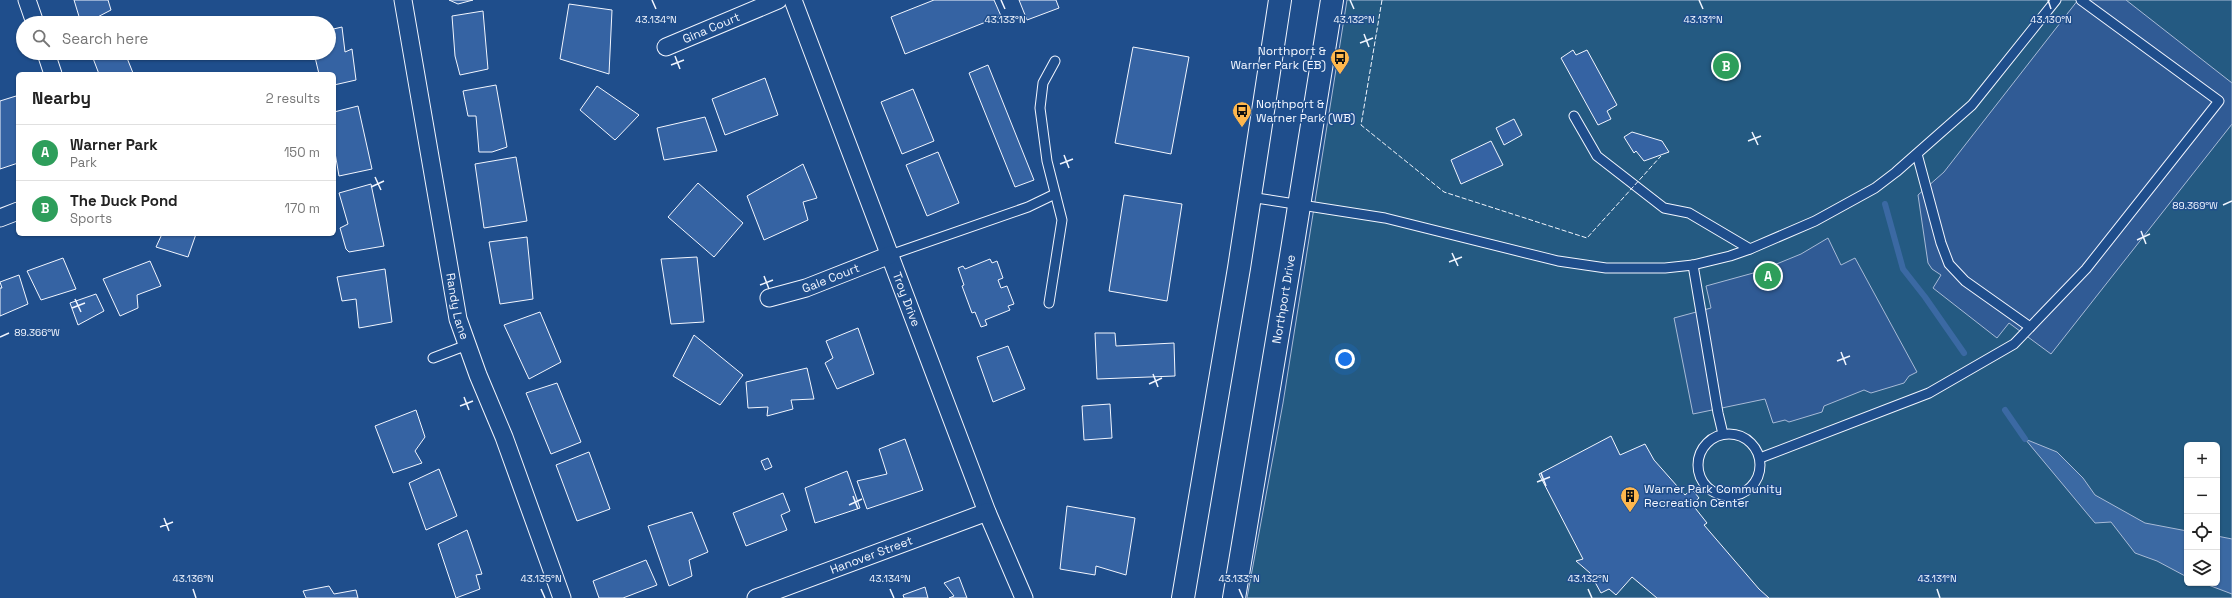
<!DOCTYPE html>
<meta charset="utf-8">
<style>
body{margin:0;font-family:"Space Grotesk",sans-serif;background:#f6f6f6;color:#222}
.controls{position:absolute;right:12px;bottom:12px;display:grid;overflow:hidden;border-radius:6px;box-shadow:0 1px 3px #0004}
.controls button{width:36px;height:36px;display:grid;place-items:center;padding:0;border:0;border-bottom:1px solid #e0e0e0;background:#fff;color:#222;font:20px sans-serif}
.you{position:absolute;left:1345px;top:359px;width:14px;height:14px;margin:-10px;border:3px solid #fff;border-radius:50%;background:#1a73e8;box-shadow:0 0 0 6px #1a73e833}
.badge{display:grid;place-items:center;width:26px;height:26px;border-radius:50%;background:#856535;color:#fff;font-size:13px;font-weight:700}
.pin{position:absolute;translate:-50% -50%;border:2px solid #fff;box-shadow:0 1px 4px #0006}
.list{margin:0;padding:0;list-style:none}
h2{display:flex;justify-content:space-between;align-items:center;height:52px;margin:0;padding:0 16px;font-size:17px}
h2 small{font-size:13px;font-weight:400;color:#767676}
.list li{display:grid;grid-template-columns:26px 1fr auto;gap:12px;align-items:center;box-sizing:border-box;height:56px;padding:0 16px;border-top:1px solid #e0e0e0}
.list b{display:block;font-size:15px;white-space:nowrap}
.list p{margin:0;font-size:13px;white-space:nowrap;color:#767676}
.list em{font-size:13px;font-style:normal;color:#767676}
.icon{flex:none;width:22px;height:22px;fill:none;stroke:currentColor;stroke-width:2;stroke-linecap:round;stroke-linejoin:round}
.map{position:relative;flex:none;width:2232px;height:598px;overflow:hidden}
.search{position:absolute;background:#fff;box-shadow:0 1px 3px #0004;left:16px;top:16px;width:320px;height:44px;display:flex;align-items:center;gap:10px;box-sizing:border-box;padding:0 14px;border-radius:22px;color:#767676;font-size:15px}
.panel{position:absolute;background:#fff;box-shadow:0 1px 3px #0004;left:16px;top:72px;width:320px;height:164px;border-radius:6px}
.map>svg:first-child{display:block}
.green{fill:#245a82;stroke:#a8bbd7;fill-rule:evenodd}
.parking{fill:#305b95;stroke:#a8bbd7}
.water{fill:#3b69a3;stroke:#a8bbd7}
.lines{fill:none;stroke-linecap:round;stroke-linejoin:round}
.stream{stroke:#3b69a3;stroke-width:6}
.building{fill:#3563a3;stroke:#f2f6ff}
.lane-casing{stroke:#f2f6ff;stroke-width:11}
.street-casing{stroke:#f2f6ff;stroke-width:19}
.primary-casing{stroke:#f2f6ff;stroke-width:24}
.lane{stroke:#1f4e8c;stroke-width:9}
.street{stroke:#1f4e8c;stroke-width:17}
.primary{stroke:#1f4e8c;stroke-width:22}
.fence{stroke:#f2f6ff;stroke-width:1;stroke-dasharray:5 2;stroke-linecap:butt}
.ticks{fill:none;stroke:#f2f6ff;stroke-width:1.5}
.labels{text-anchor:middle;stroke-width:3;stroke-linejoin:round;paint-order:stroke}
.street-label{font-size:12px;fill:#f2f6ff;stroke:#1f4e8c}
.poi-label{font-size:12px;fill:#f2f6ff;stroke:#1f4e8c;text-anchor:start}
.ticks-label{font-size:10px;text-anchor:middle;fill:#f2f6ff;stroke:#1f4e8c;stroke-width:3;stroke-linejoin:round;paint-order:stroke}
</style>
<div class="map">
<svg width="2232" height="598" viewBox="0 0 2232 598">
<rect width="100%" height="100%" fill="#1f4e8c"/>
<path class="green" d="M1347,0H2232V598H1247L1283,403ZM2187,445H2217V583H2187Z"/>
<g class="parking">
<path d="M2078,0H2126L2232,83V124L2051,354L2009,323L1997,338L1933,288L1941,275L1932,269L1928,263L1918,195L1944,172Z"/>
<path d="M1828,238L1841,265L1855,258L1917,372L1909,376L1904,383L1871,393L1864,390L1824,406L1822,412L1789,422L1785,420L1773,423L1765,399L1693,414L1674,318L1711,308L1706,286L1757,272L1801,254Z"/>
</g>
<g class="water">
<path d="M2025,439L2057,452L2083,478L2095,495L2145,523L2187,531V577L2157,561L2135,553L2111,522L2095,523Z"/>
<path d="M2217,536L2232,539V594L2203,583H2217Z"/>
</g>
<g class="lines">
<g class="stream">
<path d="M1885,204L1903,269L1925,297L1964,353"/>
<path d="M2005,410L2025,439"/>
</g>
</g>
<g class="building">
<path d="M74,0H108L111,10L86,23H81Z"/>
<path d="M449,0H473L458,4Z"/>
<path d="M934,0H994L1001,16L905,54L891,17Z"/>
<path d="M1019,0H1056L1059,8L1027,20Z"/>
<path d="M569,4L612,10L609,74L560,59Z"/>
<path d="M483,11L488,69L460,75L455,56L452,16Z"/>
<path d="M342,27L345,52L352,49L356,80L334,85V74H319L314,53H329V30Z"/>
<path d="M1133,47L1189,57L1171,154L1115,143Z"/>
<path d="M1573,50L1576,55L1587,50L1617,105L1607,111L1611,119L1598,125L1561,58Z"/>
<path d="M91,53H125L133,73L99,74Z"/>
<path d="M988,65L1034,180L1015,187L969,73Z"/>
<path d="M765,78L778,115L725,135L712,99Z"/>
<path d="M496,85L507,147L492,152H479L476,116H468L463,91Z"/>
<path d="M597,86L639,115L615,140L580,110Z"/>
<path d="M913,89L934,141L902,154L881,102Z"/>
<path d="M16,96L18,102V163L0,169V101Z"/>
<path d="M358,106L372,169L339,176L334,147V112Z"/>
<path d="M705,117L717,151L664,160L657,128Z"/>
<path d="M1514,119L1522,135L1504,145L1496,128Z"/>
<path d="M1632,132L1662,141L1669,152L1644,161L1636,151L1634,153L1624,137Z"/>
<path d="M1491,141L1503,165L1461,184L1451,160Z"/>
<path d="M938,152L959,203L927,216L906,165Z"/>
<path d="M516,157L527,221L484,228L475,164Z"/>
<path d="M803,164L817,198L803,202L808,220L764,240L747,196Z"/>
<path d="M698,183L743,223L714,257L668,217Z"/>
<path d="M371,184L384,246L349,252L346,249L340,228L348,224L339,193Z"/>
<path d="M1124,195L1182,204L1167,301L1109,291Z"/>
<path d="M162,234H196L188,257L156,247Z"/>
<path d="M527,237L533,299L500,304L489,242Z"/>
<path d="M697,257L704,322L671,324L661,259Z"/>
<path d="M63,258L76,289L41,300L27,271Z"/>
<path d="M990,259L992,263L997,261L1003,278L998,280L1001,288L1007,286L1014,304L1008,306L1010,310L985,320L987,325L981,327L975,312L972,313L962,286L964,285L958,268L963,266L965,269Z"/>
<path d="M150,261L161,286L137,295L138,308L120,316L103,279Z"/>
<path d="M385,269L392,322L359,328L356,299L342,301L337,277Z"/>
<path d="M19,275L28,304L0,316V288H2L0,282Z"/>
<path d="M96,294L104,311L78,325L70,303Z"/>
<path d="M540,312L561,362L529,379L504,325Z"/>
<path d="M858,328L874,374L837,389L825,363L833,358L826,341Z"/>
<path d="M1095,333H1115L1116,346L1174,343L1175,376L1097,379Z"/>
<path d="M694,335L743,375L720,405L673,376Z"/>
<path d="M1008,346L1025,389L993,402L977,357Z"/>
<path d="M807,368L814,399L791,400L793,409L767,416L768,407L748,408L746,382Z"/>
<path d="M557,383L581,442L551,454L526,393Z"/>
<path d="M1110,404L1112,438L1084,440L1082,406Z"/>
<path d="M416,410L425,437L415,451L422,463L393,473L375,426Z"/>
<path d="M1611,436L1620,455L1645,444L1654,460L1685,495L1692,489L1699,498L1692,504L1707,523L1704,525L1759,589L1769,598H1657L1632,577L1616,595L1609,589L1601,593L1590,573L1576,561L1583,559L1539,474Z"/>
<path d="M905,439L923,490L867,509L857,481L887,474L879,449Z"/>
<path d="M589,452L610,509L577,521L556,465Z"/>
<path d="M768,458L772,467L765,470L761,461Z"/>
<path d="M439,469L457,516L426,530L409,483Z"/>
<path d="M847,471L860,508L815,523L805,488Z"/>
<path d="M783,493L790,511L781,515L787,530L746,546L733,513Z"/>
<path d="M1067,506L1135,518L1126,575L1096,566L1095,575L1060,569Z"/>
<path d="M692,512L708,552L689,560L692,576L669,586L648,526Z"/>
<path d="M467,530L482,574L476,575L480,589L456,598L438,544Z"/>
<path d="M646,560L657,585L623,598H599L593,581Z"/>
<path d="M959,577L967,598H949L954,596L944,583Z"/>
<path d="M329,586L334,594L356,590L358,598H306L303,591Z"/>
<path d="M925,587L928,598H904L903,595Z"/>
</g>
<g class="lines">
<defs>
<g id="lane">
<path d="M1574,116L1597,156L1664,208L1689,213L1750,249"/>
<path d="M1917,154L1941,243L1949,264L1965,281L2030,327"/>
<path d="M1250,197L1385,218L1558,261L1606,268H1665L1693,265L1730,256L1750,249L1815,221L1875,188L1896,172L1972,105L2056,0"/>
<path d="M890,255L1028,207L1055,194"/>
<path d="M1693,265L1718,413L1723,434"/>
<path d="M1049,303L1062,220L1047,161L1040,108L1043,83L1055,61"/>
<path d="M433,358L467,345"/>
<circle cx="1729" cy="465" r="31"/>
<path d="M1760,458L1929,393L2014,344L2086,269L2219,101L2081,0"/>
</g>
<g id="street">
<path d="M27,0L35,23"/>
<path id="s1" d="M403,0L458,319L478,375L504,437L562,598"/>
<path id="s2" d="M793,0L987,512L1024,598"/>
<path id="s3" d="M666,47L778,0"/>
<path d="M46,53L53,74"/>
<path d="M0,218L18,211"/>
<path id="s4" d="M769,298L806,288L890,255"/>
<path id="s5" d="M756,598L987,512"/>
</g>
<g id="primary">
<path d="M1183,598L1239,268L1280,0"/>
<path id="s6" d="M1234,598L1291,256L1332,0"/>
</g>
</defs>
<use href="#lane" class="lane-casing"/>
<use href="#street" class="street-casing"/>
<use href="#primary" class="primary-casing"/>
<use href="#lane" class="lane"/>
<use href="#street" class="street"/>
<use href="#primary" class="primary"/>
<path class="fence" d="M1382,0L1361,125L1444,192L1587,238L1661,156"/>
</g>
<path class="ticks" d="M652,0L656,9M1001,0L1005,9M1350,0L1354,9M1699,0L1703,9M2048,0L2051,9M1364,34L1369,47M1360,43L1373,38M675,56L680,69M671,65L684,60M1752,132L1758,145M1748,141L1761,136M1064,155L1069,168M1060,164L1073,159M375,177L381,190M371,187L384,181M2223,205L2232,201M2141,231L2146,244M2137,240L2150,234M1452,253L1458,266M1449,262L1462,257M764,276L769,289M760,285L773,280M75,299L81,312M72,308L85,303M0,337L9,333M1841,352L1846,365M1837,361L1850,356M1153,374L1158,387M1149,384L1162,378M464,397L469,410M460,406L473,401M1541,473L1546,486M1537,482L1550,477M853,496L858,509M849,505L862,499M164,518L169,531M160,527L173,522M193,589L196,598M541,589L545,598M890,589L894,598M1239,589L1243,598M1588,589L1592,598M1937,589L1940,598"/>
<defs>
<symbol id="bus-pin" viewBox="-11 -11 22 30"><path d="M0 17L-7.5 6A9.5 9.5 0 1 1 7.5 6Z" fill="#ffb74d" stroke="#1f4e8c"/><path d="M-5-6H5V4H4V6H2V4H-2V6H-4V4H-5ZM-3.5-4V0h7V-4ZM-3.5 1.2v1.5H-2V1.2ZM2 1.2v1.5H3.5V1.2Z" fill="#111"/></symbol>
<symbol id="building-pin" viewBox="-11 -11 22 30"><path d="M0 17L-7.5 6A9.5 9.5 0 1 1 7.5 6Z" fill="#ffb74d" stroke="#1f4e8c"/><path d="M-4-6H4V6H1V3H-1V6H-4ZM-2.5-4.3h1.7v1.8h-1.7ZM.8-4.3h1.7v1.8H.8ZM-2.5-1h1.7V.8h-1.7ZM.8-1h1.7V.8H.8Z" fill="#111"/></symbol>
</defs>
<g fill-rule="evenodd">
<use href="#bus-pin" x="1329" y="47" width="22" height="30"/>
<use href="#bus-pin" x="1231" y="100" width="22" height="30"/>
<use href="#building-pin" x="1619" y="485" width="22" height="30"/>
</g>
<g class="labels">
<g class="street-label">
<text dy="4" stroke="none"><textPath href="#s3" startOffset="49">Gina Court</textPath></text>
<text dy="4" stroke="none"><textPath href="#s4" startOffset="65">Gale Court</textPath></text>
<text dy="4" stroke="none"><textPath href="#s6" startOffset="303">Northport Drive</textPath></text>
<text dy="4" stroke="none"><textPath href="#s2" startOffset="320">Troy Drive</textPath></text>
<text dy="4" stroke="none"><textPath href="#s1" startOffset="311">Randy Lane</textPath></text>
<text dy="4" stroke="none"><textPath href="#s5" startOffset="123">Hanover Street</textPath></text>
</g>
<g class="poi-label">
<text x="1326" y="55" text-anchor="end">Northport &amp;<tspan x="1326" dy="14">Warner Park (EB)</tspan></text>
<text x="1256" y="108">Northport &amp;<tspan x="1256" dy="14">Warner Park (WB)</tspan></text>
<text x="1644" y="493">Warner Park Community<tspan x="1644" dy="14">Recreation Center</tspan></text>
</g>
</g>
<g class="ticks-label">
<text x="1005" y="23">43.133°N</text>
<text x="1354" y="23">43.132°N</text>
<text x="1703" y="23">43.131°N</text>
<text x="2051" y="23">43.130°N</text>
<text x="656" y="23">43.134°N</text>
<text x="2195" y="209">89.369°W</text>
<text x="37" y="336">89.366°W</text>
<text x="193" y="582">43.136°N</text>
<text x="541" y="582">43.135°N</text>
<text x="890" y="582">43.134°N</text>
<text x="1239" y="582">43.133°N</text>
<text x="1588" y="582">43.132°N</text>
<text x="1937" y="582">43.131°N</text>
</g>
</svg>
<div class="controls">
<button>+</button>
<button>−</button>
<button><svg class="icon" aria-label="locate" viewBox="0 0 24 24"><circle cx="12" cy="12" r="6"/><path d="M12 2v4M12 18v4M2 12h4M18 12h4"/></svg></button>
<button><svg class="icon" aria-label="layers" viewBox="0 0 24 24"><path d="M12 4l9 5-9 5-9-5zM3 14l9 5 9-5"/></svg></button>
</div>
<div class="you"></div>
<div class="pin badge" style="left:1768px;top:276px;background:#2e9e5b">A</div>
<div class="pin badge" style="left:1726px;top:66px;background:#2e9e5b">B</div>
<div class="search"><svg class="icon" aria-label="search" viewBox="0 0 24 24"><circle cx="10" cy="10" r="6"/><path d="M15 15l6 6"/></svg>Search here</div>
<section class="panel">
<h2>Nearby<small>2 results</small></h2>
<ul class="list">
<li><span class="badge" style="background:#2e9e5b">A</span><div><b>Warner Park</b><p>Park</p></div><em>150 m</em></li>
<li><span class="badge" style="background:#2e9e5b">B</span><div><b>The Duck Pond</b><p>Sports</p></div><em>170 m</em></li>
</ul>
</section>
</div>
